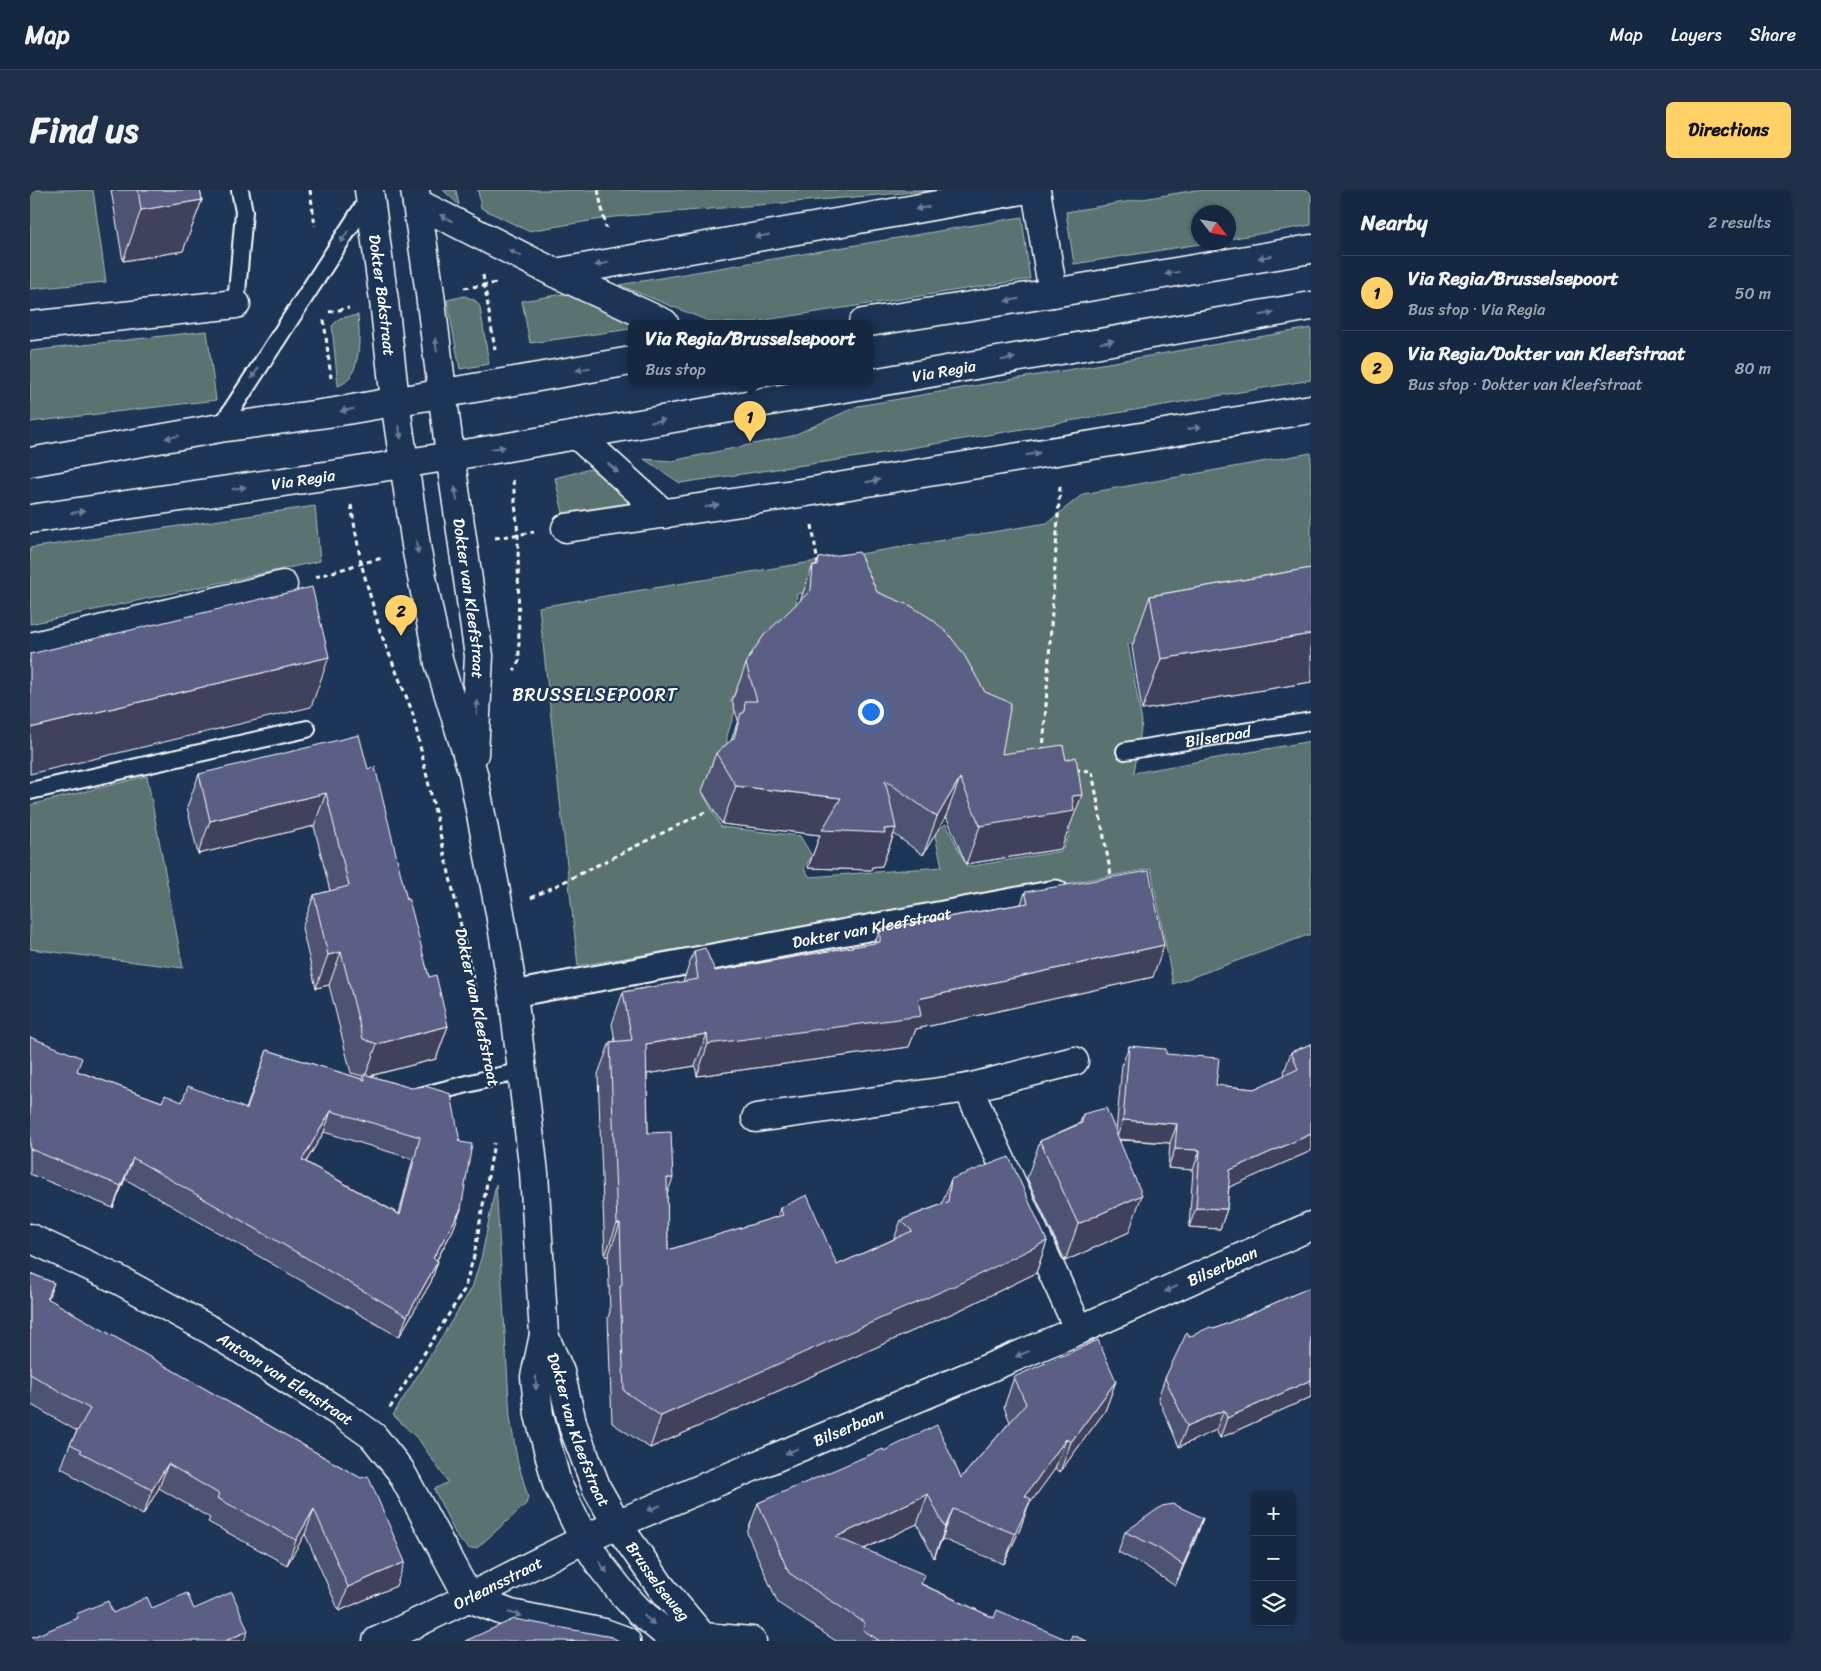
<!DOCTYPE html>
<meta charset="utf-8">
<style>
body{margin:0;font-family:Sriracha,sans-serif;background:#1f3048;color:#f1f3f6}
.controls{position:absolute;right:15px;bottom:15px;display:grid;overflow:hidden;border-radius:8px;box-shadow:0 1px 4px #0004}
.controls button{width:45px;height:45px;display:grid;place-items:center;padding:0;border:0;border-bottom:1px solid #35445a;background:#162841;color:#f1f3f6;font:25px sans-serif}
.compass{position:absolute;left:1161px;top:15px;width:45px;height:45px;border-radius:50%;background:#162841;box-shadow:0 1px 4px #0004;rotate:121deg}
.you{position:absolute;left:840px;top:521px;width:18px;height:18px;margin:-12px;border:4px solid #fff;border-radius:50%;background:#1a73e8;box-shadow:0 0 0 8px #1a73e833}
.badge{display:grid;place-items:center;width:32px;height:32px;border-radius:50%;background:#ffd166;color:#111;font-size:16px;font-weight:700}
.pin{position:absolute;translate:-50% -41px;filter:drop-shadow(0 1px 2px #0008)}
.pin::after{content:'';position:absolute;top:26px;width:18px;height:15px;background:inherit;clip-path:polygon(0 0,100% 0,50% 100%)}
.popup{position:absolute;left:598px;top:130px;width:245px;height:65px;box-sizing:border-box;display:grid;place-content:center;border-radius:8px;background:#162841;filter:drop-shadow(0 1px 4px #0005);font-size:16px;white-space:nowrap;color:#9ea6b1}
.popup b{font-size:19px;color:#f1f3f6}
.popup::after{content:'';position:absolute;left:50%;top:100%;margin-left:-10px;border:10px solid transparent;border-top-color:#162841}
.list{margin:0;padding:0;list-style:none}
h2{display:flex;justify-content:space-between;align-items:center;height:65px;margin:0;padding:0 20px;font-size:21px}
h2 small{font-size:16px;font-weight:400;color:#9ea6b1}
.list li{display:grid;grid-template-columns:32px 1fr auto;gap:15px;align-items:center;box-sizing:border-box;height:75px;padding:0 20px;border-top:1px solid #35445a}
.list b{display:block;font-size:19px;white-space:nowrap}
.list p{margin:0;font-size:16px;white-space:nowrap;color:#9ea6b1}
.list em{font-size:16px;font-style:normal;color:#9ea6b1}
.icon{flex:none;width:28px;height:28px;fill:none;stroke:currentColor;stroke-width:2;stroke-linecap:round;stroke-linejoin:round}
.map{position:relative;flex:none;width:1281px;height:1451px;overflow:hidden;border-radius:8px}
header{display:flex;align-items:center;gap:30px;box-sizing:border-box;height:70px;padding:0 25px;background:#162841;border-bottom:1px solid #35445a}
header strong{font-size:24px}
nav{display:flex;gap:28px;margin-inline-start:auto;font-size:18px}
.intro{display:flex;align-items:center;justify-content:space-between;box-sizing:border-box;height:120px;padding:0 30px}
h1{margin:0;font-size:35px}
.button{padding:12px 22px;border-radius:8px;background:#ffd166;color:#111;font-size:18px;font-weight:700}
main{display:flex;gap:30px;padding:0 30px}
aside{flex:1;background:#162841;border-radius:8px;box-shadow:0 1px 4px #0004}
.map>svg:first-child{display:block}
.green{fill:#5a7370;stroke:#acb9b8;fill-rule:evenodd}
.lines{fill:none;stroke-linecap:round;stroke-linejoin:round}
.service-casing{stroke:#fff;stroke-width:20}
.pedestrian-casing{stroke:#fff;stroke-width:29}
.minor-casing{stroke:#fff;stroke-width:31}
.tertiary-casing{stroke:#fff;stroke-width:31}
.secondary-casing{stroke:#fff;stroke-width:31}
.path{stroke:#fff;stroke-width:3;stroke-dasharray:5 4;stroke-linecap:butt}
.service{stroke:#1d3557;stroke-width:16}
.pedestrian{stroke:#1d3557;stroke-width:25}
.minor{stroke:#1d3557;stroke-width:28}
.tertiary{stroke:#1d3557;stroke-width:28}
.secondary{stroke:#1d3557;stroke-width:28}
.wall{fill:#4e5272;stroke:#fff;fill-rule:evenodd}
.shaded-wall{fill:#40425d;stroke:#fff}
.building{fill:#5b5f85;stroke:#fff;fill-rule:evenodd}
.oneway{fill:#6c7c92}
.labels{text-anchor:middle;stroke-width:4.5;stroke-linejoin:round;paint-order:stroke}
.street-label{font-size:16px;fill:#fff;stroke:#1d3557}
.neighbourhood-label{font-size:18px;letter-spacing:1px;fill:#fff;stroke:#1d3557}
</style>
<header>
<strong>Map</strong>
<nav><a>Map</a><a>Layers</a><a>Share</a></nav>
</header>
<div class="intro"><h1>Find us</h1><a class="button">Directions</a></div>
<main>
<div class="map">
<svg width="1281" height="1451" viewBox="0 0 1281 1451">
<rect width="100%" height="100%" fill="#1d3557"/>
<filter id="ink" filterUnits="userSpaceOnUse"><feTurbulence type="fractalNoise" baseFrequency=".02" numOctaves="2"/><feDisplacementMap in="SourceGraphic" scale="10" xChannelSelector="R" yChannelSelector="G"/><feConvolveMatrix kernelMatrix="1 2 1 2 8 2 1 2 1" color-interpolation-filters="sRGB"/></filter>
<g filter="url(#ink)">
<g class="green">
<path d="M0,0H63L76,92L0,99Z"/>
<path d="M413,0H426L429,15Z"/>
<path d="M448,0H909L584,27L498,41L451,18Z"/>
<path d="M1166,0H1281V35L1199,49L1198,22H1168V52L1176,53L1044,74L1036,22Z"/>
<path d="M992,27L1000,89L716,133L681,132L589,95Z"/>
<path d="M539,103L603,133H601V139L500,153L492,111Z"/>
<path d="M435,106L446,111L450,117L459,174L430,179L417,110Z"/>
<path d="M328,125C330,144 332,189 308,196L302,136L310,128Z"/>
<path d="M1281,138V190L822,268L650,293L614,269L642,271L762,246L828,216Z"/>
<path d="M177,141L186,210L0,232V161Z"/>
<path d="M1281,263V423L1098,454L1112,532L1104,583L1281,551V744L1143,794L1121,679L548,776L509,417L1017,333L1053,304ZM816,398L965,599L1035,605L1040,643L1032,661L937,677L916,634L904,641L912,677L780,687L774,679L782,666L770,646L691,637L673,604L682,588L697,570V546L706,518L700,512L709,494L762,457L767,404Z"/>
<path d="M560,279L581,292L598,308V313L533,323L525,288Z"/>
<path d="M285,316L290,371L0,434V358Z"/>
<path d="M117,586L153,778L0,759V615Z"/>
<path d="M466,994L480,1227L487,1269L498,1307L496,1314L447,1358L440,1359L428,1349L404,1299L418,1292L389,1250L363,1225L442,1098L452,1065Z"/>
</g>
<g class="lines">
<defs>
<g id="service">
<path d="M206,114L214,22L210,0"/>
<path d="M190,238L340,6"/>
<path id="s1" d="M1095,561L1281,531"/>
<path d="M0,601L277,539"/>
<path d="M390,906L465,887L493,881"/>
</g>
<g id="pedestrian">
<path id="s2" d="M483,804L1026,703"/>
</g>
<g id="minor">
<path d="M1006,0L1023,103"/>
<path d="M525,83L992,0"/>
<path d="M0,136L206,114"/>
<path d="M547,245L634,324"/>
<path d="M536,338L777,302L1281,219"/>
<path d="M0,457L253,395"/>
<path d="M938,898L1049,1140"/>
<path d="M726,928L938,898L1044,871"/>
<path id="s3" d="M0,1048L89,1090L182,1141L315,1226L343,1246L370,1280L439,1408"/>
<path d="M439,1408L481,1424L574,1443L596,1451"/>
<path d="M673,1447L722,1451"/>
<path id="s4" d="M347,1451C429,1415 506,1371 587,1334L1049,1140L1281,1036"/>
</g>
<g id="tertiary">
<path id="s5" d="M339,0L354,111L365,211L387,362L409,473L443,583L470,723L483,804L504,983L514,1145L505,1187L509,1225L527,1294L554,1349L571,1376L593,1404L609,1421L633,1441L650,1451"/>
<path id="s6" d="M385,0L400,104L420,265L449,466L444,564"/>
<path d="M387,13L525,83L634,133"/>
<path id="s7" d="M514,1145L530,1182L543,1236L567,1299L587,1334L631,1397L676,1451"/>
</g>
<g id="secondary">
<path d="M833,133L1023,103L1281,59"/>
<path d="M0,272L190,238L305,222L601,171"/>
<path id="s8" d="M0,329L315,283L478,257L1281,116"/>
</g>
</defs>
<use href="#service" class="service-casing"/>
<use href="#pedestrian" class="pedestrian-casing"/>
<use href="#minor" class="minor-casing"/>
<use href="#tertiary" class="tertiary-casing"/>
<use href="#secondary" class="secondary-casing"/>
<g class="path">
<path d="M280,0L285,36"/>
<path d="M568,0L576,38"/>
<path d="M453,85L465,160"/>
<path d="M434,98L467,93"/>
<path d="M299,122L319,118"/>
<path d="M294,130L301,188"/>
<path d="M483,290L488,345L489,471L484,481"/>
<path d="M321,315L331,373L350,441L382,521L445,797"/>
<path d="M782,335L788,375"/>
<path d="M465,348L504,342"/>
<path d="M285,387C308,381 330,373 353,368"/>
<path d="M1013,562L1030,296"/>
<path d="M1045,580L1062,581L1082,691"/>
<path d="M501,708L675,622"/>
<path d="M360,1218L434,1100L444,1066L464,953"/>
</g>
<use href="#service" class="service"/>
<use href="#pedestrian" class="pedestrian"/>
<use href="#minor" class="minor"/>
<use href="#tertiary" class="tertiary"/>
<use href="#secondary" class="secondary"/>
</g>
<g class="wall">
<path d="M81,0H170L172,10L153,61L93,71Z"/>
<path d="M789,368L847,402L972,564L1038,642L1037,643L1031,659L936,674L916,626L893,665L864,644L852,676L842,677L841,680L778,678L790,645L692,634L672,601L686,563L701,551L708,530L702,511L716,474L770,411L783,375L786,376Z"/>
<path d="M1281,378V492L1112,520L1102,457L1120,406Z"/>
<path d="M338,579L377,710L399,787L418,836L406,869L340,886L381,898L431,1019L423,1040L407,1070L408,1071L401,1092L369,1147L95,989L83,1018L0,984V847L47,881L132,912H152L216,919L237,860L332,889L333,886L321,883L299,795L286,798L272,738L284,705L300,701L284,636L168,664L157,617L169,584ZM294,942L383,969L369,1024L276,972Z"/>
<path d="M995,702L1123,787L886,839L879,857L667,886L665,876L617,884L618,943L637,1002L638,1060L747,1027L750,1018L807,1075L864,1049L871,1030L912,1014L921,989L1017,1051L1006,1083L932,1119L620,1258L582,1233L578,1128L580,1121L578,1066H575L568,884L580,852L585,851L582,834L593,802L653,792L664,761L685,781L845,753L850,739L991,714Z"/>
<path d="M1281,854V961L1199,997L1197,1019L1190,1039L1159,1037L1163,980L1138,978L1140,953L1090,950L1099,1042L1035,1071L997,988L1010,951L1050,933L1053,924L1086,942L1092,875L1099,856L1136,864L1186,895L1224,899L1255,885L1254,882L1261,862Z"/>
<path d="M0,1083L24,1093L18,1109L313,1278L366,1396L309,1421L275,1344L257,1375L178,1332L180,1328L129,1298L113,1325L42,1286V1284L31,1278L40,1254L47,1241L0,1214Z"/>
<path d="M1281,1097V1207L1190,1248L1186,1240L1149,1257L1128,1208L1135,1188L1159,1147L1184,1139L1215,1126Z"/>
<path d="M984,1187L1086,1191L1075,1221L1030,1282L1025,1279L998,1316L990,1339L974,1374L912,1349L904,1368L887,1334L834,1359L892,1394L964,1428L1040,1451H1057H806L748,1413L717,1343L728,1313L854,1261L931,1288L980,1232L974,1217Z"/>
<path d="M1173,1328L1166,1348L1145,1396L1117,1377L1088,1362L1095,1342Z"/>
</g>
<g class="shaded-wall">
<path d="M172,10L153,61L93,71L111,20Z"/>
<path d="M1281,444V492L1112,520L1131,469Z"/>
<path d="M299,467L281,517L0,584V538Z"/>
<path d="M930,588L916,626L893,665L907,627Z"/>
<path d="M706,596L811,608L854,639L866,638L852,676L842,677L841,680L778,678L790,645L692,634Z"/>
<path d="M296,603L284,636L168,664L180,631Z"/>
<path d="M1052,605L1031,659L936,674L950,636L1042,606Z"/>
<path d="M1134,755L1123,787L886,839L879,857L667,886L678,854L888,809Z"/>
<path d="M311,762L299,795L286,798L298,765Z"/>
<path d="M418,836L406,869L335,887L347,854Z"/>
<path d="M677,844L665,876L604,886L616,854Z"/>
<path d="M301,921L294,942L264,991L272,970Z"/>
<path d="M1093,930L1147,934L1140,953L1086,949Z"/>
<path d="M1281,944V961L1193,1000L1200,980Z"/>
<path d="M1145,959L1170,960L1163,980L1138,978Z"/>
<path d="M103,968L95,989L83,1018L91,996Z"/>
<path d="M637,988H643L631,1020Z"/>
<path d="M1112,1005L1099,1042L1035,1071L1048,1034Z"/>
<path d="M1166,1018L1197,1019L1190,1039L1159,1037Z"/>
<path d="M431,1019L423,1040L396,1089L403,1068Z"/>
<path d="M587,1034H590L578,1066H575Z"/>
<path d="M1017,1051L1006,1083L932,1119L620,1258L631,1226Z"/>
<path d="M408,1071L401,1092L369,1147L377,1126Z"/>
<path d="M1281,1190V1207L1190,1248L1197,1228Z"/>
<path d="M1086,1191L1075,1221L1030,1282L1041,1252Z"/>
<path d="M1194,1220L1186,1240L1149,1257L1157,1236Z"/>
<path d="M1036,1249L1025,1279L998,1316L990,1339L974,1374L985,1344L995,1306Z"/>
<path d="M138,1274L129,1298L113,1325L122,1300Z"/>
<path d="M898,1304L887,1334L795,1377L806,1347Z"/>
<path d="M284,1319L275,1344L257,1375L266,1350Z"/>
<path d="M923,1319L912,1349L904,1368L915,1338Z"/>
<path d="M1173,1328L1166,1348L1145,1396L1153,1375Z"/>
<path d="M375,1372L366,1396L309,1421L318,1397Z"/>
<path d="M218,1441L214,1451H195Z"/>
</g>
<g class="building">
<path d="M108,0H170L172,10L111,20Z"/>
<path d="M829,362L847,402L881,416L903,430L919,445L933,463L955,502L981,513L972,564L1033,555L1036,570L1046,567L1052,605L1042,606L1044,621L950,636L930,588L907,627L855,590L866,638L854,639L855,643L792,640L811,608L706,596L686,563L704,548L711,523H714L715,511H727L716,474L721,464L735,444L781,400L783,375L788,376L789,368Z"/>
<path d="M1281,378V444L1131,469L1120,406Z"/>
<path d="M282,397L299,467L0,538V464Z"/>
<path d="M329,545L338,579L345,577L377,710L379,709L399,787L406,785L418,836L347,854L333,849L311,762L298,765L284,705L319,696L296,603L180,631L169,584Z"/>
<path d="M1119,681L1134,755L888,809L891,826L678,854L677,844L616,854L618,943L641,942L643,988H637L638,1060L753,1025L750,1018L777,1005L807,1075L882,1041L871,1030L918,1012L921,989L979,967L1017,1051L944,1087L631,1226L594,1201L590,1096H592L590,1034H587L580,852L602,850L593,802L668,789L664,761L675,758L685,781L850,752V739L998,713L995,702Z"/>
<path d="M0,847L52,868L47,881L132,912L135,905L152,912L158,896L217,919L237,860L335,890L334,884L381,898L395,896L421,904L430,952L442,954L431,1019L403,1068L408,1071L377,1126L103,968L91,996L0,959ZM301,921L390,947L370,1025L272,970Z"/>
<path d="M1281,854V944L1200,980L1197,1019L1166,1018L1170,960L1145,959L1147,934L1093,930L1099,856L1136,859V864L1189,868L1186,895L1224,899L1268,879L1261,862Z"/>
<path d="M1076,918L1112,1005L1048,1034L1010,951L1052,933L1053,924Z"/>
<path d="M0,1083L24,1093L17,1108L313,1278L331,1288L338,1286L375,1372L318,1397L284,1319L266,1350L187,1308L189,1304L138,1274L122,1300L50,1262L52,1260L40,1254L60,1219L0,1184Z"/>
<path d="M1281,1097V1190L1197,1228L1194,1220L1157,1236L1135,1188L1157,1142L1159,1147L1180,1137L1184,1139L1215,1126Z"/>
<path d="M1068,1150L1086,1191L1041,1252L1036,1249L995,1306L1001,1309L985,1344L923,1319L915,1338L898,1304L806,1347L895,1385L891,1394L964,1428L967,1420L1040,1451L1042,1445L1057,1451H850L833,1440L835,1433L759,1383L728,1313L853,1259L854,1261L907,1235L931,1288L996,1214L984,1187Z"/>
<path d="M1143,1314L1173,1328L1153,1375L1125,1356L1095,1342L1132,1316Z"/>
<path d="M202,1402L218,1441L195,1451H0V1448L48,1428L46,1424L78,1411L83,1423L117,1407L122,1418L157,1403L164,1419Z"/>
<path d="M484,1429L582,1447L589,1451H435Z"/>
</g>
<defs><path id="oneway-solid" d="M-6-.8H1V-3.2L6.5 0L1 3.2V.8H-6Z" transform="scale(1.25)"/></defs>
<g class="oneway">
<use href="#oneway-solid" transform="translate(892 18) rotate(170)"/>
<use href="#oneway-solid" transform="translate(416 28) rotate(-152)"/>
<use href="#oneway-solid" transform="translate(732 46) rotate(170)"/>
<use href="#oneway-solid" transform="translate(314 47) rotate(123)"/>
<use href="#oneway-solid" transform="translate(485 63) rotate(-154)"/>
<use href="#oneway-solid" transform="translate(1235 67) rotate(171)"/>
<use href="#oneway-solid" transform="translate(572 74) rotate(169)"/>
<use href="#oneway-solid" transform="translate(1142 83) rotate(170)"/>
<use href="#oneway-solid" transform="translate(982 110) rotate(171)"/>
<use href="#oneway-solid" transform="translate(1237 124) rotate(-10)"/>
<use href="#oneway-solid" transform="translate(1077 152) rotate(-10)"/>
<use href="#oneway-solid" transform="translate(406 155) rotate(-97)"/>
<use href="#oneway-solid" transform="translate(978 169) rotate(-10)"/>
<use href="#oneway-solid" transform="translate(553 179) rotate(170)"/>
<use href="#oneway-solid" transform="translate(225 183) rotate(123)"/>
<use href="#oneway-solid" transform="translate(317 220) rotate(170)"/>
<use href="#oneway-solid" transform="translate(628 231) rotate(-10)"/>
<use href="#oneway-solid" transform="translate(1164 238) rotate(-9)"/>
<use href="#oneway-solid" transform="translate(370 242) rotate(82)"/>
<use href="#oneway-solid" transform="translate(142 247) rotate(170)"/>
<use href="#oneway-solid" transform="translate(468 258) rotate(-8)"/>
<use href="#oneway-solid" transform="translate(1003 264) rotate(-10)"/>
<use href="#oneway-solid" transform="translate(583 278) rotate(42)"/>
<use href="#oneway-solid" transform="translate(843 291) rotate(-10)"/>
<use href="#oneway-solid" transform="translate(209 298) rotate(-9)"/>
<use href="#oneway-solid" transform="translate(426 304) rotate(-99)"/>
<use href="#oneway-solid" transform="translate(682 316) rotate(-9)"/>
<use href="#oneway-solid" transform="translate(48 322) rotate(-9)"/>
<use href="#oneway-solid" transform="translate(387 357) rotate(81)"/>
<use href="#oneway-solid" transform="translate(447 517) rotate(-87)"/>
<use href="#oneway-solid" transform="translate(1141 1099) rotate(156)"/>
<use href="#oneway-solid" transform="translate(992 1164) rotate(157)"/>
<use href="#oneway-solid" transform="translate(506 1193) rotate(90)"/>
<use href="#oneway-solid" transform="translate(762 1261) rotate(157)"/>
<use href="#oneway-solid" transform="translate(624 1318) rotate(158)"/>
<use href="#oneway-solid" transform="translate(573 1377) rotate(55)"/>
<use href="#oneway-solid" transform="translate(485 1424) rotate(13)"/>
<use href="#oneway-solid" transform="translate(619 1430) rotate(41)"/>
</g>
</g>
<g class="labels">
<g class="street-label">
<text dy="6" stroke="none"><textPath href="#s5" startOffset="106">Dokter Bakstraat</textPath></text>
<text dy="6" stroke="none"><textPath href="#s8" startOffset="926">Via Regia</textPath></text>
<text dy="6" stroke="none"><textPath href="#s8" startOffset="276">Via Regia</textPath></text>
<text dy="6" stroke="none"><textPath href="#s6" startOffset="412">Dokter van Kleefstraat</textPath></text>
<text dy="6" stroke="none"><textPath href="#s1" startOffset="94">Bilserpad</textPath></text>
<text dy="6" stroke="none"><textPath href="#s2" startOffset="365">Dokter van Kleefstraat</textPath></text>
<text transform="translate(448 817) rotate(78)" y="6">Dokter van Kleefstraat</text>
<text dy="6" stroke="none"><textPath href="#s4" startOffset="925">Bilserbaan</textPath></text>
<text dy="6" stroke="none"><textPath href="#s3" startOffset="292">Antoon van Elenstraat</textPath></text>
<text dy="6" stroke="none"><textPath href="#s4" startOffset="518">Bilserbaan</textPath></text>
<text dy="6" stroke="none"><textPath href="#s7" startOffset="101">Dokter van Kleefstraat</textPath></text>
<text dy="6" stroke="none"><textPath href="#s7" startOffset="274">Brusselseweg</textPath></text>
<text dy="6" stroke="none"><textPath href="#s4" startOffset="134">Orleansstraat</textPath></text>
</g>
<g class="neighbourhood-label">
<text x="565" y="511">BRUSSELSEPOORT</text>
</g>
</g>
</svg>
<div class="controls">
<button>+</button>
<button>−</button>
<button><svg class="icon" aria-label="layers" viewBox="0 0 24 24"><path d="M12 4l9 5-9 5-9-5zM3 14l9 5 9-5"/></svg></button>
</div>
<svg class="compass" viewBox="-18 -18 36 36"><path d="M0-13l5 13h-10z" fill="#e53935"/><path d="M0 13l5-13h-10z" fill="#9ea6b1"/></svg>
<div class="you"></div>
<div class="pin badge" style="left:720px;top:252px">1</div>
<div class="popup"><b>Via Regia/Brusselsepoort</b>Bus stop</div>
<div class="pin badge" style="left:371px;top:446px">2</div>
</div>
<aside>
<h2>Nearby<small>2 results</small></h2>
<ul class="list">
<li><span class="badge">1</span><div><b>Via Regia/Brusselsepoort</b><p>Bus stop · Via Regia</p></div><em>50 m</em></li>
<li><span class="badge">2</span><div><b>Via Regia/Dokter van Kleefstraat</b><p>Bus stop · Dokter van Kleefstraat</p></div><em>80 m</em></li>
</ul>
</aside>
</main>
